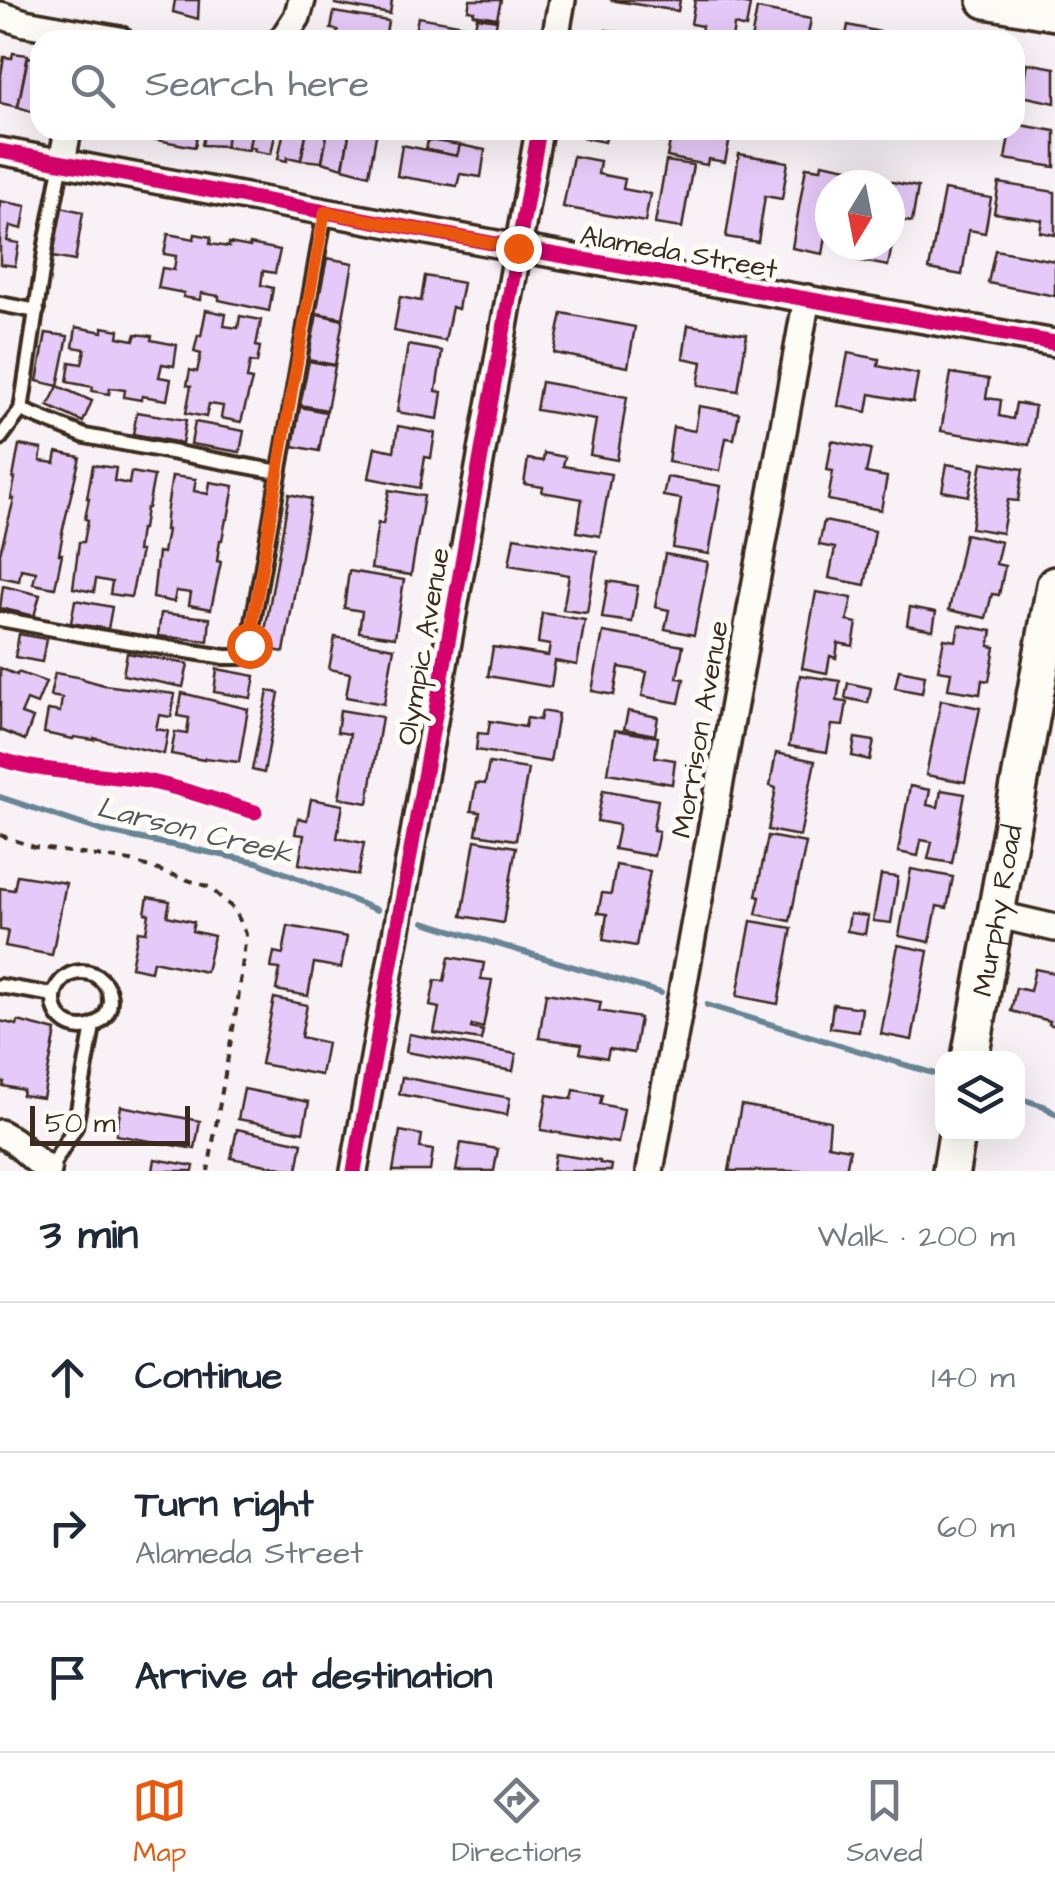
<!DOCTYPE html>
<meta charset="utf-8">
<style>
body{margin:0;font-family:"Architects Daughter",sans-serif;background:#f2f2f3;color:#1f2937}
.controls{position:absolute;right:30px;bottom:30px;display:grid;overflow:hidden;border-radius:20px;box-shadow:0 10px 40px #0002}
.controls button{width:90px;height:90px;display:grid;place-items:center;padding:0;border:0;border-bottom:2px solid #e0e1e3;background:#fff;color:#1f2937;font:50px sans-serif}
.compass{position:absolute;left:815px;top:170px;width:90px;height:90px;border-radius:50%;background:#fff;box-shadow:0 10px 40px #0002;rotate:190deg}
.scale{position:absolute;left:30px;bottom:25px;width:160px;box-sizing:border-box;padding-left:10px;border:5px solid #3b2a1e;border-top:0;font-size:28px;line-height:35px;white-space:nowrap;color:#3b2a1e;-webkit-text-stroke:8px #fdfcf7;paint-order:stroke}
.stop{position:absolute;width:30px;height:30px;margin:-22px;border:8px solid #ea580c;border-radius:50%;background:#fff}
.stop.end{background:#ea580c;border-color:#fff;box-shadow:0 2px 10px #0008}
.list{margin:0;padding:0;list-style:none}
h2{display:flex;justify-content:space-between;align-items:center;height:130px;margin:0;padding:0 40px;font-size:42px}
h2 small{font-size:32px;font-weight:400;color:#747a83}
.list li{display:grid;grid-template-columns:65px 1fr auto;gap:30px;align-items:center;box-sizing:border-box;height:150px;padding:0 40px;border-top:2px solid #e0e1e3}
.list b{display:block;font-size:38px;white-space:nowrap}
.list p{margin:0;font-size:32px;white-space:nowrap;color:#747a83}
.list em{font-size:32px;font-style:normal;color:#747a83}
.icon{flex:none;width:55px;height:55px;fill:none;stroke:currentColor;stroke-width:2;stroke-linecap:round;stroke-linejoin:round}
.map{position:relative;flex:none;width:1055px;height:1171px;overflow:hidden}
.search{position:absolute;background:#fff;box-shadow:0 10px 40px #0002;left:30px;right:30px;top:30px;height:110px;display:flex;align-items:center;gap:25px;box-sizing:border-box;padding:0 35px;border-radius:30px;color:#747a83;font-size:38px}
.sheet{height:580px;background:#fff}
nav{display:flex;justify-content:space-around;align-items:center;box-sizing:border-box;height:140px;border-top:2px solid #e0e1e3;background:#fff;font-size:28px;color:#747a83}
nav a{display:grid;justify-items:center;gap:5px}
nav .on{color:#ea580c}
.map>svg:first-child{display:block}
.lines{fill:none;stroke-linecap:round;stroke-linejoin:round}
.stream{stroke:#678595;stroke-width:6}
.building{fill:#e5c9f8;stroke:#3b2a1e;stroke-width:2.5}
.lane-casing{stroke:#3b2a1e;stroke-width:20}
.street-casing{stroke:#3b2a1e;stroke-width:32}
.secondary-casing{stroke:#3b2a1e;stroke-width:42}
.path{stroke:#3b2a1e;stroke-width:4;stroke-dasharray:8 8;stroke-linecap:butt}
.lane{stroke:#fdfcf7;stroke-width:12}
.street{stroke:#fdfcf7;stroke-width:25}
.secondary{stroke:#fdfcf7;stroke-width:35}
.cycleway-casing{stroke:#fdfcf7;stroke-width:21}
.cycleway{stroke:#d6006c;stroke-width:15}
.route{stroke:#ea580c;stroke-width:12}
.labels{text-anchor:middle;stroke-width:10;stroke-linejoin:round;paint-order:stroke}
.street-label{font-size:28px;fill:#3b2a1e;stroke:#fdfcf7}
.water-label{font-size:30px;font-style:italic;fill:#51575a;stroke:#fdfcf7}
</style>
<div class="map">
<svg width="1055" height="1171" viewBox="0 0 1055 1171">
<rect width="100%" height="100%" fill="#f8f2f7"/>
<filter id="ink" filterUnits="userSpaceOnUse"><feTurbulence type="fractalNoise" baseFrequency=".01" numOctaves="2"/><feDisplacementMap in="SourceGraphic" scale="20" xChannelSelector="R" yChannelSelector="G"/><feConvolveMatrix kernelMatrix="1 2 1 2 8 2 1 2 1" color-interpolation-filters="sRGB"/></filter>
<g filter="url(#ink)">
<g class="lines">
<g class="stream">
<path d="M0,797L102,831L257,862L377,910"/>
<path d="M424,922L661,993"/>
<path d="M707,1005L942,1076"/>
<path d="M1018,1098L1044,1106L1055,1114"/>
</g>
</g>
<g class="building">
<path d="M175,0H199L198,19L173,12Z"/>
<path d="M336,0H392L390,14L335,4Z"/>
<path d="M470,0H501L497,18L473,14L474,11L468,10Z"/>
<path d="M610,0H680L678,11Z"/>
<path d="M695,0H724L750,5L746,28L734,25L732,40H700L702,26L691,24Z"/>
<path d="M757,9L811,19L807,40H751Z"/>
<path d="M334,12L388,21L385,40H336L338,30L331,29Z"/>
<path d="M418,17L475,27L477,17L497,20L493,40H461L415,32Z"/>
<path d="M848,25L880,32L878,40H845Z"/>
<path d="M606,30L659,40H604Z"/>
<path d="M13,53L28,55L18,107L0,103V81L4,57L12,58Z"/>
<path d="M28,57L40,59V114L18,107Z"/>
<path d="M1027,63L1055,68V103L1022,96Z"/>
<path d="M1015,124L1055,131V167L1005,159L1010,130H1015Z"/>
<path d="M137,130H198L195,147L136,136Z"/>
<path d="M205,130H229L226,146L202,145Z"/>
<path d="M229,130H252L249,150L225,147Z"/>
<path d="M252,130H276L271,154L254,151L255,148L249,147Z"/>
<path d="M284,130H307L301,160L287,157V161L278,159Z"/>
<path d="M307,130H328L322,162L301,160Z"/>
<path d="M328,130H350L343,168L322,162Z"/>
<path d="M350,130H377L369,175L343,168Z"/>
<path d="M586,130H664L662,142L608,131L605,142L584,138Z"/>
<path d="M672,130L702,134V130H717L716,135L730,138L725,162L708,159L707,165L667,157Z"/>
<path d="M428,140L460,145L457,156L426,150Z"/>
<path d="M402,145L457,156L460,145L485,150L481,177L460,174L457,186L397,176Z"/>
<path d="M739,154L788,162L782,199L765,196L758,242L726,237Z"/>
<path d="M573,156L600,161L598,174L625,179L623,189L650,194L645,222L563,207Z"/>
<path d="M666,161L693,165L682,228L655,224Z"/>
<path d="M822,163L853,169L851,185H830V213L823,254L792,248L806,167L821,169Z"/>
<path d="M872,178L918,187L912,222L897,220L888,266L857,260L860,245H890V185H870Z"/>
<path d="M999,183L1055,192V235L1040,232L1042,220L994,213Z"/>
<path d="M944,190L991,198L985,233L969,230L962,275L929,269Z"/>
<path d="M0,201L26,206L22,229L10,226L7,241L19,243L15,266L0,264Z"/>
<path d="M61,207L83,212L75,261L52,257Z"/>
<path d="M168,234L194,239L195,234L211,237L210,244L229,247V243L250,247V244L280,250L275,273L263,271L261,285L273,288L269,311L219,300V296L201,293L200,300L183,297L184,293L158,288L162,268L174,270L176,256L164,254Z"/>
<path d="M995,250L1055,261V296L988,283Z"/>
<path d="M327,258L353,263L343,318L316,313Z"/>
<path d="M425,276L463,283L458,309L452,307L445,341L394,331L400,297L421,301Z"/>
<path d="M206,310L226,314L224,326L238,328L240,316L261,320L256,346L260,347L257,363L250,362L247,379L252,380L241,422L221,418L223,406L209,404L206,417L186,413L191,386L187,385L190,370L197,372L201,354L194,352L198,335L201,336Z"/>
<path d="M562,313L635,327L628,367L554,353Z"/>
<path d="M317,314L343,320L335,365L308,360Z"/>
<path d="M688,325L747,334L738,391L698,385L702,362L683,358Z"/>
<path d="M76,327L103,332V327L119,330L118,337L134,340L136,334L152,336L151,340L177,345L174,366L162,364L159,377L171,379L167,400L142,396L141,400L124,397L125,390L110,388L109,394L92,391L93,387L67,382L70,362L82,364L85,349L73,347Z"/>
<path d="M46,333L68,336L58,386L37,381Z"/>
<path d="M408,345L442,351L436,391L442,392L438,419L397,412Z"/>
<path d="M848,353L879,359L878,366L918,374L913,402L870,394L867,412L838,406Z"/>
<path d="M309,361L335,366L327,410L300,405Z"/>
<path d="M951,373L989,379L986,398L1001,400L999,416L1013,419L1016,403L1035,406L1029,445L941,431Z"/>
<path d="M541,382L627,397L617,460L590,455L596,420L536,410Z"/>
<path d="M58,386L92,401L83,422L48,406Z"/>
<path d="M699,406L739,413L734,439L726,438L720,471L668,462L673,427L695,431Z"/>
<path d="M300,407L326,412L319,451L293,446Z"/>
<path d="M137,412L186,420L182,443L133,434Z"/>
<path d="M195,422L244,431L240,452L191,444Z"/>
<path d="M398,426L435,433L431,458L425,457L420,488L369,478L375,447L394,451Z"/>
<path d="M832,441L871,449L866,473L887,477L881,510L828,500L833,471L827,470Z"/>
<path d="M19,445L42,449L40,461L55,463L57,452L80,457L62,533H63L59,554H62L55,588L33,584L36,572L21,569L19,581L0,577V553L14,499H11L15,478H13Z"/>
<path d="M544,453L565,457L563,466L611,474L600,536L577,532L582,499L542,492L543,487L524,484L528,459L543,461Z"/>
<path d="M982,462L1023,469L1018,501L1008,500L1002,533L971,528Z"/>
<path d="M947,464L974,469L969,496L942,491Z"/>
<path d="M93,465L116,468L114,481L129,484L131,472L154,476L148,508H146L143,529H140L137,551H141L131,597L110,594L112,582L96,579L94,592L73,588L79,542H84L88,520L85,519L89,498H87Z"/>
<path d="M172,476L196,479L194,491L208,494L210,482L234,486L228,519H226L222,540H220L217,561L221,562L211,609L189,605L191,593L176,591L174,602L153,598L158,552L163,553L167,530H165L167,508Z"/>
<path d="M667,477L721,486L709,554L673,548L681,499L663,496Z"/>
<path d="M389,490L424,496L411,575L371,569L378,523L383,524Z"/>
<path d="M289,494L311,499L284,652L262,648Z"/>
<path d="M824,521L875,531L865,585L829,578L835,548L819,545Z"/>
<path d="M965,534L1001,542L996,564L1005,566L999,595L992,594L986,618L949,610Z"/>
<path d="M514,537L597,551L587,613L563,610L569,575L509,565Z"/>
<path d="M665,554L708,562L694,635L665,629L669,610L655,607Z"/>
<path d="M349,571L404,580L395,637L359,632L362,611L344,608Z"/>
<path d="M608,581L638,586L632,622L602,618Z"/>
<path d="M3,586L40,595L34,616L0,608Z"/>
<path d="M816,592L852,598L847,621L857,623L853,646L838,643L836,658L830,656L827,673L802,668Z"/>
<path d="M75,600L112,607L108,629L71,623Z"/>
<path d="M910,607L936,612L933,630L907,625Z"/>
<path d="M161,613L210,618L208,641L158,636Z"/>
<path d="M542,613L585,620L577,665L555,661L551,687L488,676L493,647L548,656L550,645L538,643Z"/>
<path d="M959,625L992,631L989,646L995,647L989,681L982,680L980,694L948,689L951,672L938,670L944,639L956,641Z"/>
<path d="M603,632L683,646L677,678L684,679L679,703L642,696L647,672L619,667L614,695L592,691Z"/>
<path d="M19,634L46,639L42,662L15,657Z"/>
<path d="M335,637L394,648L384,704L346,697L350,673L329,669Z"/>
<path d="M127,653L188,664L183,687L123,675Z"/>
<path d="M0,668L17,675L18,672L46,682L37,704L27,700L21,714L33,718L25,740L0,730Z"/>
<path d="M217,669L255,676L251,698L214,692Z"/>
<path d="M899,670L925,675L922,693L895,688Z"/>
<path d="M55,673L83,678V679L104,685L175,694L171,717L159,715L156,729L168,731L164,754L94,738V740L74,737L73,739L44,733L48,710L60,712L62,698L50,696Z"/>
<path d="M800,675L840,681L837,701L847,702L843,726L832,725L827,752L789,746Z"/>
<path d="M848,683L871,688L868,703L845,698Z"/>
<path d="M268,691L279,693L264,773L252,770Z"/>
<path d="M182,693L248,709L239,762L205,758L204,760L171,754L175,732L187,734L189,718L178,716Z"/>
<path d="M941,700L980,708L965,782L926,775Z"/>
<path d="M340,710L382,717L368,803L339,798L350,734L337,732Z"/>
<path d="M542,711L558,714L550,762L476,750L478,733L488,734L490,721L525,727L527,718L540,720Z"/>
<path d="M628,711L658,717L655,735L624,729Z"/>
<path d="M615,730L658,737L655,757L675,760L672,784L608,773Z"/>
<path d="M855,738L874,741L870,760L852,756Z"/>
<path d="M776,753L815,761L800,836L768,830L776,788L770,786Z"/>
<path d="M489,763L528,769L516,840L476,834L480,812L471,811L476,783L485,784Z"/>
<path d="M910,786L930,790L927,805L938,807L941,790L965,794L952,863L928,859L932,842L921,840L918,856L898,852Z"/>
<path d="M603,790L658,800L653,830L659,831L654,856L614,849L619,825L597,821Z"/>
<path d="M311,799L343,805L337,838L364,843L358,875L299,864L304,835L295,834L298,818L307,820Z"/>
<path d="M768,836L806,843L790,921L756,914L760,897L756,896Z"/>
<path d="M475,840L516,847L503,923L462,916Z"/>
<path d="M616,865L650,871L636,946L603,940L607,914L598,913L602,893L611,894Z"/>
<path d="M911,869L953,877L947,908L937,906L930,942L899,936Z"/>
<path d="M17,875L66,883L52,955L5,946L8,931L0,930V888L14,890Z"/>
<path d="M881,875L898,877L891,923L873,921Z"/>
<path d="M148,897L170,901L167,916L194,922L192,931L214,936L206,972L153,961L151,971L131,967L138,931L146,932L149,914L145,913Z"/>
<path d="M850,914L868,916L865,934L847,931Z"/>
<path d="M751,921L792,928L778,1004L737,996Z"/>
<path d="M288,926L347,937L341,968L314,963L308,996L276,990L280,969L271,968L274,952L283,954Z"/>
<path d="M898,945L928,951L912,1040L881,1034Z"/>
<path d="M449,957L484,963L481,979L492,980L483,1028L472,1025L471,1028L483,1031L481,1040L434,1033L439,1008L430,1006L435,980L444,981Z"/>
<path d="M1035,969L1055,973V1026L1049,1024L1050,1021L1011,1011L1016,988L1030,991Z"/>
<path d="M546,993L601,1002L599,1011L640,1018L634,1053L609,1049L607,1058L580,1053L582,1044L539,1038Z"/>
<path d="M274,998L307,1005L301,1037L327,1043L321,1075L261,1064Z"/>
<path d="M833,1004L862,1008L859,1032L830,1028Z"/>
<path d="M0,1021L17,1025L18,1021L56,1031L43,1098L22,1095L23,1090L3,1086L4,1082H0Z"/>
<path d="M409,1034L516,1054L513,1071L406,1052Z"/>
<path d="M402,1077L510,1098L507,1115L399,1094Z"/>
<path d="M244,1089L309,1102L303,1132L238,1119Z"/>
<path d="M574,1090L602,1095L600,1104L624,1109L618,1143L541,1130L547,1095L572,1099Z"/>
<path d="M741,1105L830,1121L828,1145L850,1149L846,1171H729Z"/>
<path d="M121,1106L200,1121L195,1149L116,1135Z"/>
<path d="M237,1129L302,1143L297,1171L231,1158Z"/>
<path d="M400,1131L422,1135L420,1148L433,1150L430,1171H393Z"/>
<path d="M461,1143L498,1149L494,1171H456Z"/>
<path d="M555,1154L600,1161V1163L612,1165L611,1171H552Z"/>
<path d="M155,1159L194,1166L193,1171H153Z"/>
</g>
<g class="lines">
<defs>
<g id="lane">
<path d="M0,304L37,311"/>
<path d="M21,410L85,436L279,472"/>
<path d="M0,438L21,410L46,245L62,162"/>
<path d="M0,619L86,635L225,657H242L249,645L325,212"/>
<circle cx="82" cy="1000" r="28"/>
<path d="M0,986L54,995"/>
<path d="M49,1171L75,1127L93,1026"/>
</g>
<g id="street">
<path d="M0,15L25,23L120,40"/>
<path d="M282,40L297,17L302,0"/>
<path d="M555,40L562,0"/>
<path d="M0,151L518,248L1055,343"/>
<path d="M62,162L68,130"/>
<path d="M995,914L1055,928"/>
<path d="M0,1133L14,1141L48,1171"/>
<path d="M354,1171L539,130"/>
<path d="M650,1171L807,298"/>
</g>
<g id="secondary">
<path d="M986,0L1055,12"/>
<path id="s1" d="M970,1058L1055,585"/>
<path d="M951,1171L957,1134"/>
</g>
</defs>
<use href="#lane" class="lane-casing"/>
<use href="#street" class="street-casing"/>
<use href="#secondary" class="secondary-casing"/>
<path class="path" d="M0,835L34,847L131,861L209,887L235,910L246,934L238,1000L208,1171"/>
<use href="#lane" class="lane"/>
<use href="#street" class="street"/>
<use href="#secondary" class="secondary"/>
<defs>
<g id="cycleway">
<path d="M0,151L518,248L1055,343"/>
<path d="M0,759C48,775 106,772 156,783C189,790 222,803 255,812"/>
<path d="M354,1171L539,130"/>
</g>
</defs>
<use href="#cycleway" class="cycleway-casing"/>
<use href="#cycleway" class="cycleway"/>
</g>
</g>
<g class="lines" filter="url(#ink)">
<path class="route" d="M249,645L292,390L325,212L518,248"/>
</g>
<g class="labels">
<g class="street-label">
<text transform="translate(679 251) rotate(10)" y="10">Alameda Street</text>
<text transform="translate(422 646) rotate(-80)" y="10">Olympic Avenue</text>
<text transform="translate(699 729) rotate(-80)" y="10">Morrison Avenue</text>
<text dy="10" stroke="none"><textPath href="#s1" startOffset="150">Murphy Road</textPath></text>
</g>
<g class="water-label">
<text transform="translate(195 830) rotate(14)" y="10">Larson Creek</text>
</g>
</g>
</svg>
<div class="controls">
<button><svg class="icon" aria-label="layers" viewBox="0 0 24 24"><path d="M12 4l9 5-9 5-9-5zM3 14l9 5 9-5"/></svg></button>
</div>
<svg class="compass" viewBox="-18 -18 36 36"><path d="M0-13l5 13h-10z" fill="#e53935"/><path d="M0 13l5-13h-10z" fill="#747a83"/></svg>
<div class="scale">50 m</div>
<div class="stop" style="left:249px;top:645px"></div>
<div class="stop end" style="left:518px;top:248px"></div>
<div class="search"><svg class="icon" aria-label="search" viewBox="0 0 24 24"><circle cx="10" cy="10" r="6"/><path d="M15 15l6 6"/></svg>Search here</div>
</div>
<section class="sheet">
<h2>3 min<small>Walk · 200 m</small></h2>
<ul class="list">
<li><svg class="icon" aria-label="ahead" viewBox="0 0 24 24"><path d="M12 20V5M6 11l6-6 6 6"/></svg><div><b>Continue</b></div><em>140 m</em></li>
<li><svg class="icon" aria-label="right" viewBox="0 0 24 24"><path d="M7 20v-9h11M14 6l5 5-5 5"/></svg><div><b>Turn right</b><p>Alameda Street</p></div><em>60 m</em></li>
<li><svg class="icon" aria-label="arrive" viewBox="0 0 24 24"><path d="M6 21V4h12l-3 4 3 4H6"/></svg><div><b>Arrive at destination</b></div></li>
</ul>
</section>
<nav>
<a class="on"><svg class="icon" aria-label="map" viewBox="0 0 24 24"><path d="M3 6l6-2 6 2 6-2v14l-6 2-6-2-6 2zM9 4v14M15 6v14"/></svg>Map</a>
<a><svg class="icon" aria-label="directions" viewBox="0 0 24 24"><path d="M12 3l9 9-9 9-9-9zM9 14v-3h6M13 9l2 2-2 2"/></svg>Directions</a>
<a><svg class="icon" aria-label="saved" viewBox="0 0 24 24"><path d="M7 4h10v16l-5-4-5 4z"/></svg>Saved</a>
</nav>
